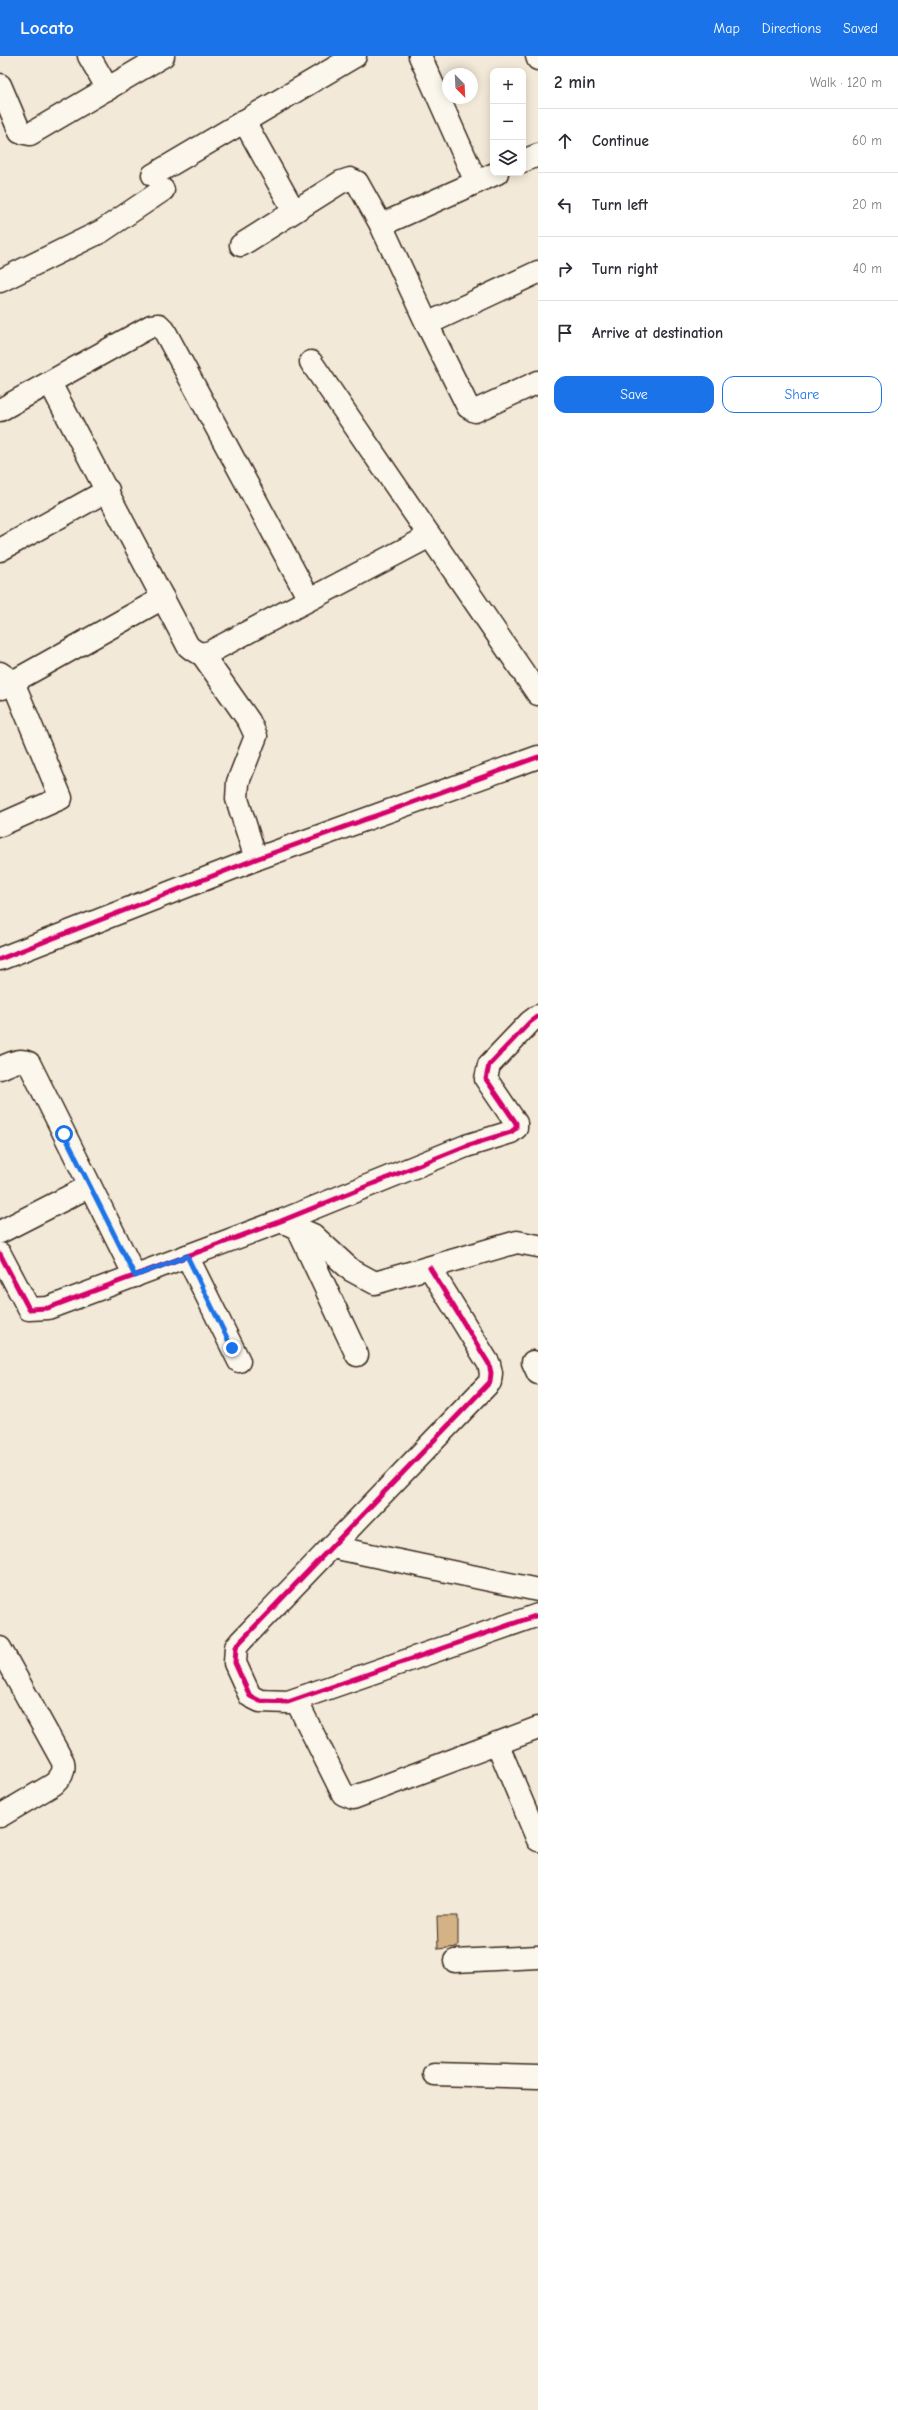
<!DOCTYPE html>
<meta charset="utf-8">
<style>
body{margin:0;font-family:"Comic Neue",sans-serif;background:#f2f2f3;color:#2b2b33}
.controls{position:absolute;right:12px;top:12px;display:grid;overflow:hidden;border-radius:8px;box-shadow:0 2px 10px #0003}
.controls button{width:36px;height:36px;display:grid;place-items:center;padding:0;border:0;border-bottom:1px solid #e1e1e2;background:#fff;color:#2b2b33;font:20px sans-serif}
.compass{position:absolute;left:442px;top:12px;width:36px;height:36px;border-radius:50%;background:#fff;box-shadow:0 2px 10px #0003;rotate:156deg}
.stop{position:absolute;width:12px;height:12px;margin:-9px;border:3px solid #1a73e8;border-radius:50%;background:#fff}
.stop.end{background:#1a73e8;border-color:#fff;box-shadow:0 1px 4px #0008}
.list{margin:0;padding:0;list-style:none}
h2{display:flex;justify-content:space-between;align-items:center;height:52px;margin:0;padding:0 16px;font-size:17px}
h2 small{font-size:13px;font-weight:400;color:#7c7c81}
.list li{display:grid;grid-template-columns:26px 1fr auto;gap:12px;align-items:center;box-sizing:border-box;height:64px;padding:0 16px;border-top:1px solid #e1e1e2}
.list b{display:block;font-size:15px;white-space:nowrap}
.list em{font-size:13px;font-style:normal;color:#7c7c81}
.actions{display:flex;gap:8px;padding:12px 16px}
.actions a{flex:1;padding:9px 0;border:1px solid #1a73e8;border-radius:12px;text-align:center;font-size:14px;color:#1a73e8}
.actions .main{background:#1a73e8;color:#fff}
.icon{flex:none;width:22px;height:22px;fill:none;stroke:currentColor;stroke-width:2;stroke-linecap:round;stroke-linejoin:round}
.map{position:relative;flex:none;width:538px;height:2354px;overflow:hidden}
header{display:flex;align-items:center;gap:24px;box-sizing:border-box;height:56px;padding:0 20px;background:#1a73e8;color:#fff}
header strong{font-size:19px}
nav{display:flex;gap:22px;margin-inline-start:auto;font-size:14px}
main{display:flex}
aside{flex:1;background:#fff}
.map>svg:first-child{display:block}
.building{fill:#d3b286;stroke:#3b2a1e}
.lines{fill:none;stroke-linecap:round;stroke-linejoin:round}
.minor-casing{stroke:#3b2a1e;stroke-width:25}
.minor{stroke:#fbf7ec;stroke-width:22}
.cycleway-casing{stroke:#fbf7ec;stroke-width:8}
.cycleway{stroke:#d6006c;stroke-width:5}
.route{stroke:#1a73e8;stroke-width:5}
</style>
<header>
<strong>Locato</strong>
<nav><a>Map</a><a>Directions</a><a>Saved</a></nav>
</header>
<main>
<div class="map">
<svg width="538" height="2354" viewBox="0 0 538 2354">
<rect width="100%" height="100%" fill="#f3e9d8"/>
<filter id="ink" filterUnits="userSpaceOnUse"><feTurbulence type="fractalNoise" baseFrequency=".025" numOctaves="2"/><feDisplacementMap in="SourceGraphic" scale="8" xChannelSelector="R" yChannelSelector="G"/><feConvolveMatrix kernelMatrix="1 2 1 2 8 2 1 2 1" color-interpolation-filters="sRGB"/></filter>
<g filter="url(#ink)">
<path class="building" d="M437,1860H458V1891L438,1893Z"/>
<g class="lines">
<defs>
<g id="minor">
<path d="M89,0L108,33"/>
<path d="M420,0L476,126"/>
<path d="M537,0L538,3"/>
<path d="M0,29L20,76L30,78L163,0"/>
<path d="M244,65L294,155"/>
<path d="M523,105L538,99"/>
<path d="M153,119L355,0"/>
<path d="M381,169L497,117"/>
<path d="M241,189L341,126L350,123L357,126L381,169L427,268L468,351L475,355L538,326"/>
<path d="M0,225L102,175L163,134"/>
<path d="M427,268L538,216"/>
<path d="M311,306L538,638"/>
<path d="M50,327L188,590C196,597 201,599 210,596L430,480"/>
<path d="M0,354L151,270L159,269L164,274L309,543"/>
<path d="M0,494L108,434"/>
<path d="M202,598L249,665L256,680L238,726L237,743L256,803"/>
<path d="M0,617L13,626L61,742L0,769"/>
<path d="M2,632L163,542"/>
<path d="M0,903L256,803L538,701"/>
<path d="M0,1012C10,1008 19,1002 29,1007L135,1220"/>
<path d="M281,1165L313,1179L351,1214L375,1227L517,1186L538,1190"/>
<path d="M297,1171L357,1299"/>
<path d="M0,1176L90,1130"/>
<path d="M0,1198L29,1253L48,1252L281,1165L466,1090L511,1076L516,1072V1067L486,1023L489,1009L530,966L538,960"/>
<path d="M187,1200L239,1305"/>
<path d="M430,1212L489,1308L491,1317L490,1326L241,1585L236,1591L235,1607L250,1640L260,1645L288,1646L538,1559"/>
<path d="M533,1306L538,1317"/>
<path d="M332,1491L538,1534"/>
<path d="M296,1644L343,1738L353,1742L538,1672"/>
<path d="M497,1687L538,1784"/>
<path d="M0,1760L54,1728C61,1721 65,1716 63,1706L0,1592"/>
<path d="M455,1905L538,1901"/>
<path d="M434,2018L538,2021"/>
</g>
</defs>
<use href="#minor" class="minor-casing"/>
<use href="#minor" class="minor"/>
<defs>
<g id="cycleway">
<path d="M0,903L256,803L538,701"/>
<path d="M0,1198L29,1253L48,1252L281,1165L466,1090L511,1076L516,1072V1067L486,1023L489,1009L530,966L538,960"/>
<path d="M430,1212L489,1308L491,1317L490,1326L241,1585L236,1591L235,1607L250,1640L260,1645L288,1646L538,1559"/>
</g>
</defs>
<use href="#cycleway" class="cycleway-casing"/>
<use href="#cycleway" class="cycleway"/>
</g>
</g>
<g class="lines" filter="url(#ink)">
<path class="route" d="M64,1078L135,1220L187,1200L232,1292"/>
</g>
</svg>
<div class="controls">
<button>+</button>
<button>−</button>
<button><svg class="icon" aria-label="layers" viewBox="0 0 24 24"><path d="M12 4l9 5-9 5-9-5zM3 14l9 5 9-5"/></svg></button>
</div>
<svg class="compass" viewBox="-18 -18 36 36"><path d="M0-13l5 13h-10z" fill="#e53935"/><path d="M0 13l5-13h-10z" fill="#7c7c81"/></svg>
<div class="stop" style="left:64px;top:1078px"></div>
<div class="stop end" style="left:232px;top:1292px"></div>
</div>
<aside>
<h2>2 min<small>Walk · 120 m</small></h2>
<ul class="list">
<li><svg class="icon" aria-label="ahead" viewBox="0 0 24 24"><path d="M12 20V5M6 11l6-6 6 6"/></svg><div><b>Continue</b></div><em>60 m</em></li>
<li><svg class="icon" aria-label="left" viewBox="0 0 24 24"><path d="M17 20v-9H6M10 6l-5 5 5 5"/></svg><div><b>Turn left</b></div><em>20 m</em></li>
<li><svg class="icon" aria-label="right" viewBox="0 0 24 24"><path d="M7 20v-9h11M14 6l5 5-5 5"/></svg><div><b>Turn right</b></div><em>40 m</em></li>
<li><svg class="icon" aria-label="arrive" viewBox="0 0 24 24"><path d="M6 21V4h12l-3 4 3 4H6"/></svg><div><b>Arrive at destination</b></div></li>
</ul>
<div class="actions"><a class="main">Save</a><a>Share</a></div>
</aside>
</main>
